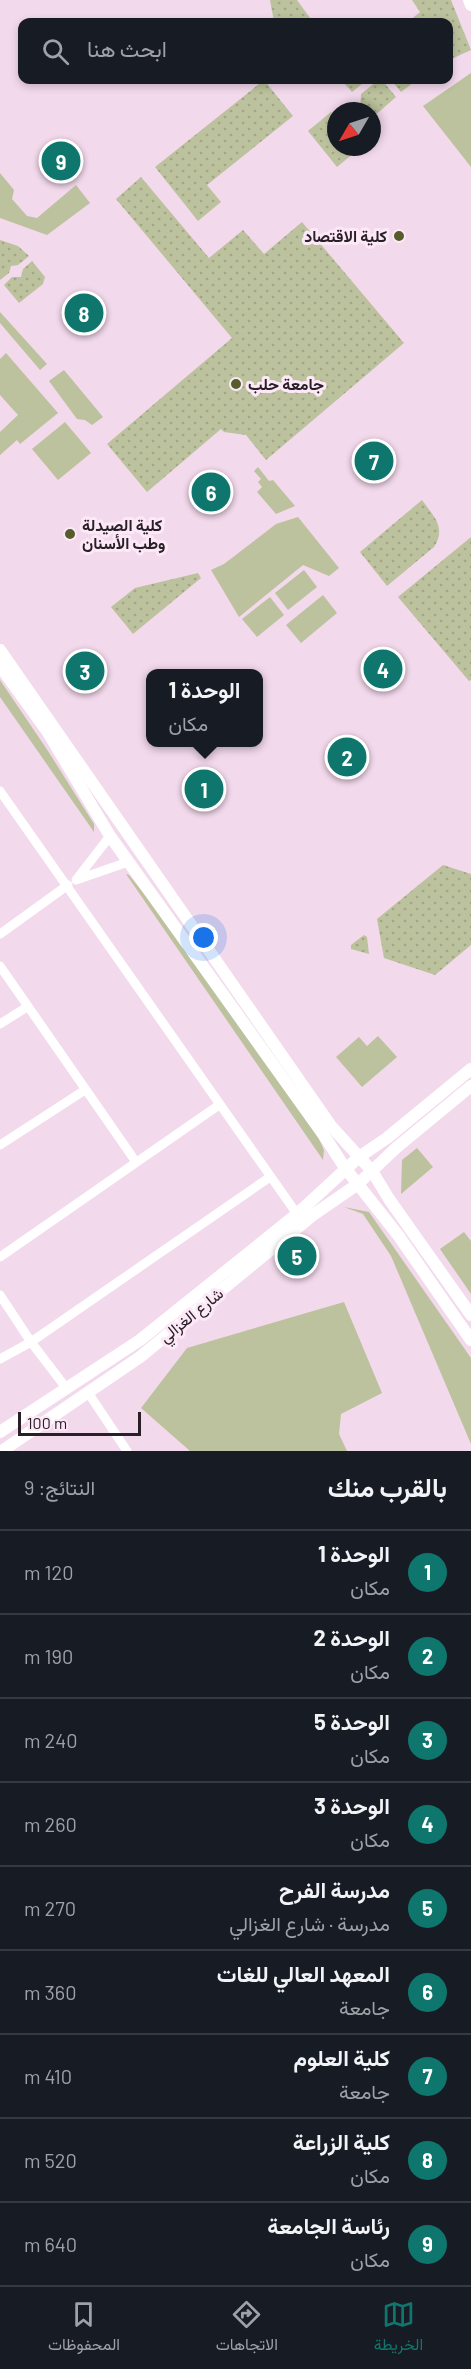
<!DOCTYPE html>
<html lang="ar">
<meta charset="utf-8">
<style>
body{margin:0;font-family:Barlow,Vazirmatn,sans-serif;background:#20242c;color:#f1f3f6;direction:rtl}
.compass{position:absolute;left:327px;top:102px;width:54px;height:54px;border-radius:50%;background:#171b24;box-shadow:0 3px 9px #0003;rotate:231deg}
.scale{position:absolute;left:18px;bottom:15px;width:123px;box-sizing:border-box;padding-left:6px;border:3px solid #292027;border-top:0;font-size:16px;line-height:21px;white-space:nowrap;color:#292027;-webkit-text-stroke:4px #fde8f7;paint-order:stroke}
.you{position:absolute;left:204px;top:938px;width:21px;height:21px;margin:-15px;border:4px solid #fff;border-radius:50%;background:#1a73e8;box-shadow:0 0 0 9px #1a73e833}
.badge{display:grid;place-items:center;width:39px;height:39px;border-radius:50%;background:#0f766e;color:#fff;font-size:20px;font-weight:700}
.pin{position:absolute;translate:-50% -50%;border:3px solid #fff;box-shadow:0 2px 6px #0006}
.popup{position:absolute;left:146px;top:669px;width:117px;height:78px;box-sizing:border-box;display:grid;place-content:center;border-radius:12px;background:#171b24;filter:drop-shadow(0 2px 4px #0005);font-size:20px;white-space:nowrap;color:#9ea1a6}
.popup b{font-size:22px;color:#f1f3f6}
.popup::after{content:'';position:absolute;left:50%;top:100%;margin-left:-12px;border:12px solid transparent;border-top-color:#171b24}
.list{margin:0;padding:0;list-style:none}
h2{display:flex;justify-content:space-between;align-items:center;height:78px;margin:0;padding:0 24px;font-size:26px}
h2 small{font-size:20px;font-weight:400;color:#9ea1a6}
.list li{display:grid;grid-template-columns:39px 1fr auto;gap:18px;align-items:center;box-sizing:border-box;height:84px;padding:0 24px;border-top:2px solid #363941}
.list b{display:block;font-size:22px;white-space:nowrap}
.list p{margin:0;font-size:20px;white-space:nowrap;color:#9ea1a6}
.list em{font-size:20px;font-style:normal;color:#9ea1a6}
.icon{flex:none;width:33px;height:33px;fill:none;stroke:currentColor;stroke-width:2;stroke-linecap:round;stroke-linejoin:round}
.map{position:relative;flex:none;width:471px;height:1451px;overflow:hidden;direction:ltr}
.search{position:absolute;background:#171b24;box-shadow:0 3px 9px #0003;left:18px;right:18px;top:18px;height:66px;display:flex;align-items:center;gap:15px;box-sizing:border-box;padding:0 21px;border-radius:12px;color:#9ea1a6;font-size:22px}
.sheet{height:834px;background:#171b24}
nav{display:flex;justify-content:space-around;align-items:center;box-sizing:border-box;height:84px;border-top:2px solid #363941;background:#171b24;font-size:16px;color:#9ea1a6}
nav a{display:grid;justify-items:center;gap:3px}
nav .on{color:#0f766e}
.map>svg:first-child{display:block}
.green{fill:#bcc29d}
.garden{fill:url(#garden-dots)}
.lines{fill:none;stroke-linecap:round;stroke-linejoin:round}
.minor{stroke:#fff;stroke-width:9}
.major{stroke:#fff;stroke-width:12}
.poi-dot{fill:#565c2a;stroke:#fde8f7;stroke-width:2}
.labels{text-anchor:middle;stroke-width:6;stroke-linejoin:round;paint-order:stroke}
.poi-label{font-size:16px;font-weight:bold;fill:#292027;stroke:#fde8f7;text-anchor:start}
.street-label{font-size:16px;fill:#292027;stroke:#fde8f7}
</style>
<div class="map">
<svg width="471" height="1451" viewBox="0 0 471 1451">
<defs>
<pattern id="garden-dots" width="8" height="8" patternUnits="userSpaceOnUse" patternTransform="scale(1.5)"><rect width="8" height="8" fill="#bcc29d"/><path d="M2 2h.1M6 6h.1" fill="none" stroke="#a2a687" stroke-width="1.8" stroke-linecap="round"/></pattern>
</defs>
<rect width="100%" height="100%" fill="#f3d9ec"/>
<g class="green">
<path d="M471,73V167L423,106Z"/>
<path d="M0,173L14,190L12,199L27,216L37,218L76,185L90,203L47,235L0,218Z"/>
<path d="M0,312L47,364L40,370L0,323Z"/>
<path d="M6,353L58,413L20,444L17,440L0,455V432L18,415L0,395V359Z"/>
<path d="M64,370L103,417L92,425L85,420L77,419L49,381Z"/>
<path d="M65,422L91,453L58,480L32,449Z"/>
<path d="M258,467L269,481L273,480L295,506L276,514L257,492L262,487L258,482L261,479L254,471Z"/>
<path d="M298,517L339,568L329,576L303,565L239,617L211,570L224,564L276,524Z"/>
<path d="M304,570L317,587L288,610L275,593Z"/>
<path d="M323,595L337,613L301,643L286,625Z"/>
<path d="M270,597L284,615L257,637L242,619Z"/>
<path d="M0,680L48,751L94,824V832L0,697Z"/>
<path d="M126,874L129,875L185,945L318,1137L324,1150L323,1160Z"/>
<path d="M378,1036L397,1057L362,1087L336,1057L359,1037L367,1046Z"/>
<path d="M417,1148L433,1167L401,1194L402,1160Z"/>
<path d="M344,1207L369,1212L471,1358V1444L391,1256L363,1214Z"/>
<path d="M464,1232L471,1241V1294L440,1249Z"/>
<path d="M344,1302L382,1393L341,1414L339,1434L347,1451H190L141,1408L187,1348Z"/>
</g>
<g class="garden">
<path d="M270,0H297L313,22H274Z"/>
<path d="M412,0H451L471,50L449,60L448,22H410L409,21L420,12Z"/>
<path d="M264,80L293,116L207,185L221,202L198,221L155,167Z"/>
<path d="M341,80H367L352,92Z"/>
<path d="M378,80H382L396,97L372,118V111H360L361,94Z"/>
<path d="M391,80H417L401,92Z"/>
<path d="M331,112L336,119V147L360,148L337,167L308,131Z"/>
<path d="M141,177L209,258L243,230L264,254L302,222L404,343L266,460L246,435L224,432L221,429L147,492L107,444L232,338L116,199Z"/>
<path d="M0,240L18,246L29,256L18,265L11,266L9,273L0,280Z"/>
<path d="M32,261L45,277L43,284L19,303L4,285L12,277H21L23,269Z"/>
<path d="M422,500C433,516 447,527 434,547L387,586L360,552Z"/>
<path d="M471,537V680L469,681L398,597Z"/>
<path d="M198,573L201,578L133,634L111,607L135,588Z"/>
<path d="M443,865L471,874V945L435,975L384,958L377,919Z"/>
<path d="M364,935L367,937L369,954L351,949V945Z"/>
</g>
<g class="lines">
<g class="minor">
<path d="M0,791L297,1214"/>
<path d="M110,836L76,880L128,862"/>
<path d="M0,934L68,885"/>
<path d="M0,966L136,1162"/>
<path d="M0,1024L27,1007"/>
<path d="M0,1145L85,1090"/>
<path d="M0,1257L219,1105"/>
<path d="M0,1295L31,1342L67,1389"/>
<path d="M0,1359L31,1342L270,1177"/>
<path d="M89,1394L127,1451"/>
</g>
<g class="major">
<path d="M469,0L471,5"/>
<path d="M0,650L331,1126L372,1171L389,1199L471,1315"/>
<path d="M0,666L47,731L110,836L325,1137L345,1168L398,1235L471,1340"/>
<path d="M0,1432L140,1340L297,1214L359,1157L387,1138L471,1069"/>
<path d="M2,1451L140,1357L313,1215L358,1184L396,1148L471,1086"/>
</g>
</g>
<g class="poi-dot">
<circle cx="399" cy="236" r="6"/>
<circle cx="236" cy="384" r="6"/>
<circle cx="70" cy="534" r="6"/>
</g>
<g class="labels">
<g class="poi-label">
<text x="387" y="242" text-anchor="end">كلية الاقتصاد</text>
<text x="248" y="390">جامعة حلب</text>
<text x="82" y="531">كلية الصيدلة<tspan x="82" dy="18">وطب الأسنان</tspan></text>
</g>
<g class="street-label">
<text transform="translate(191 1315) rotate(-39)" y="6">شارع الغزالي</text>
</g>
</g>
</svg>
<svg class="compass" viewBox="-18 -18 36 36"><path d="M0-13l5 13h-10z" fill="#e53935"/><path d="M0 13l5-13h-10z" fill="#9ea1a6"/></svg>
<div class="scale">100 m</div>
<div class="you"></div>
<div class="pin badge" style="left:204px;top:789px">1</div>
<div class="popup"><b>الوحدة 1</b>مكان</div>
<div class="pin badge" style="left:347px;top:757px">2</div>
<div class="pin badge" style="left:85px;top:671px">3</div>
<div class="pin badge" style="left:383px;top:669px">4</div>
<div class="pin badge" style="left:297px;top:1256px">5</div>
<div class="pin badge" style="left:211px;top:492px">6</div>
<div class="pin badge" style="left:374px;top:461px">7</div>
<div class="pin badge" style="left:84px;top:313px">8</div>
<div class="pin badge" style="left:61px;top:161px">9</div>
<div class="search"><svg class="icon" aria-label="search" viewBox="0 0 24 24"><circle cx="10" cy="10" r="6"/><path d="M15 15l6 6"/></svg>ابحث هنا</div>
</div>
<section class="sheet">
<h2>بالقرب منك<small>النتائج: 9</small></h2>
<ul class="list">
<li><span class="badge">1</span><div><b>الوحدة 1</b><p>مكان</p></div><em>120 m</em></li>
<li><span class="badge">2</span><div><b>الوحدة 2</b><p>مكان</p></div><em>190 m</em></li>
<li><span class="badge">3</span><div><b>الوحدة 5</b><p>مكان</p></div><em>240 m</em></li>
<li><span class="badge">4</span><div><b>الوحدة 3</b><p>مكان</p></div><em>260 m</em></li>
<li><span class="badge">5</span><div><b>مدرسة الفرح</b><p>مدرسة · شارع الغزالي</p></div><em>270 m</em></li>
<li><span class="badge">6</span><div><b>المعهد العالي للغات</b><p>جامعة</p></div><em>360 m</em></li>
<li><span class="badge">7</span><div><b>كلية العلوم</b><p>جامعة</p></div><em>410 m</em></li>
<li><span class="badge">8</span><div><b>كلية الزراعة</b><p>مكان</p></div><em>520 m</em></li>
<li><span class="badge">9</span><div><b>رئاسة الجامعة</b><p>مكان</p></div><em>640 m</em></li>
</ul>
</section>
<nav>
<a class="on"><svg class="icon" aria-label="map" viewBox="0 0 24 24"><path d="M3 6l6-2 6 2 6-2v14l-6 2-6-2-6 2zM9 4v14M15 6v14"/></svg>الخريطة</a>
<a><svg class="icon" aria-label="directions" viewBox="0 0 24 24"><path d="M12 3l9 9-9 9-9-9zM9 14v-3h6M13 9l2 2-2 2"/></svg>الاتجاهات</a>
<a><svg class="icon" aria-label="saved" viewBox="0 0 24 24"><path d="M7 4h10v16l-5-4-5 4z"/></svg>المحفوظات</a>
</nav>
